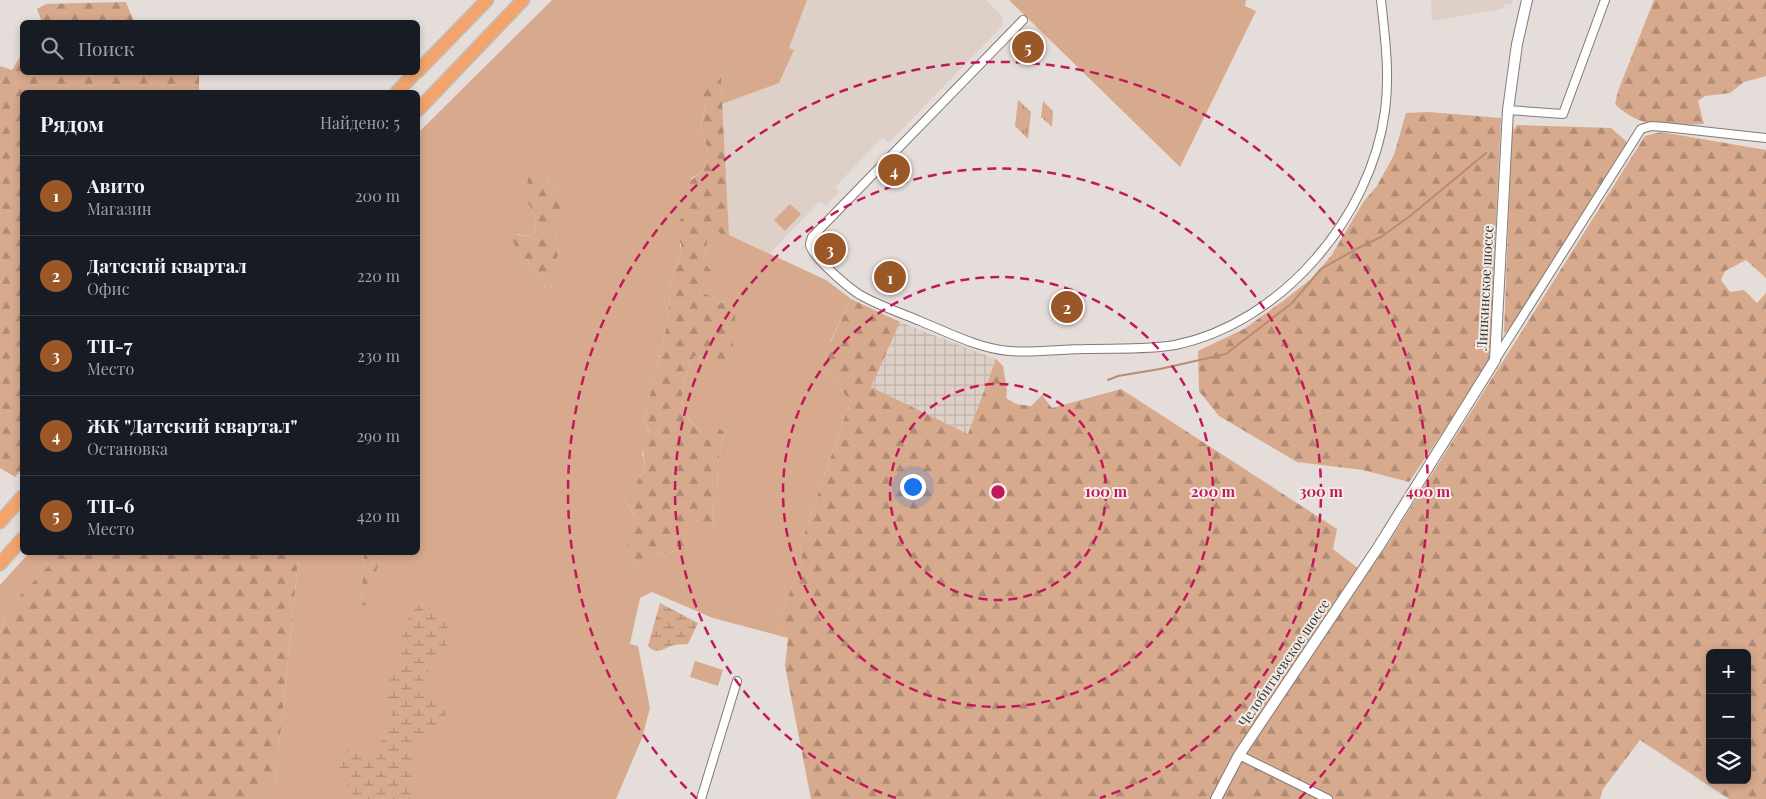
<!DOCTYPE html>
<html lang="ru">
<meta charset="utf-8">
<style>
body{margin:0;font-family:"Playfair Display",serif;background:#20242c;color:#f1f3f6}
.controls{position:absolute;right:15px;bottom:15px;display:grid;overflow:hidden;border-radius:8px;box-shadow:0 2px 8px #0003}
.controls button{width:45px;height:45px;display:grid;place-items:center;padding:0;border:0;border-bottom:1px solid #363941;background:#171b24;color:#f1f3f6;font:25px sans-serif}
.you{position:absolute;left:912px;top:486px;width:18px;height:18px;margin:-12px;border:4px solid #fff;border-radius:50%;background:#1a73e8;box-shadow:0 0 0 8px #1a73e833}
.badge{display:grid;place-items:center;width:32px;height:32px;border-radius:50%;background:#9a5727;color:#fff;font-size:16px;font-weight:700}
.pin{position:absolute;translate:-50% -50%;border:2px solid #fff;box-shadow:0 1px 5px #0006}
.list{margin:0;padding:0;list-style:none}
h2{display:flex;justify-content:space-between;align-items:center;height:65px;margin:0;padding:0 20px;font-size:21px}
h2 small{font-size:16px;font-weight:400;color:#9ea1a6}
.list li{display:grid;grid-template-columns:32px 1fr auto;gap:15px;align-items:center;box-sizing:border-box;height:80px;padding:0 20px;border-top:1px solid #363941}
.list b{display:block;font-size:19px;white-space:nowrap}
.list p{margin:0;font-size:16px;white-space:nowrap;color:#9ea1a6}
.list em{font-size:16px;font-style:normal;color:#9ea1a6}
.icon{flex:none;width:28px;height:28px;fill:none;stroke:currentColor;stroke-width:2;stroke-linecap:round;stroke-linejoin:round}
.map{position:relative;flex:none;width:1766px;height:799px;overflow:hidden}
.search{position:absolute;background:#171b24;box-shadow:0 2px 8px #0003;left:20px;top:20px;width:400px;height:55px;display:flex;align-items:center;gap:12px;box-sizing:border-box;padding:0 18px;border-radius:8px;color:#9ea1a6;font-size:19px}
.panel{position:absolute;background:#171b24;box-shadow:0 2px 8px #0003;left:20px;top:90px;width:400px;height:465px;border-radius:8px}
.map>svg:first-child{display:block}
.built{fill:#dfd0c7}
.industrial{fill:url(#industrial-grid)}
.grass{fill:#d7a98d;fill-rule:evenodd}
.forest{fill:url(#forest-firs);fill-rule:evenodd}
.wetland{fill:url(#wetland-marsh)}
.park{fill:url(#park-tufts)}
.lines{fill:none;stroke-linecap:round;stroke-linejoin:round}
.stream{stroke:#ba8c6f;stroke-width:2}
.minor-casing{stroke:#817a76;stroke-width:10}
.tertiary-casing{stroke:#817a76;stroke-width:12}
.trunk-casing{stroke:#bfbebe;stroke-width:15}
.minor{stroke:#fff;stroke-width:8}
.tertiary{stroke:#fff;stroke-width:10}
.trunk{stroke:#f2a46c;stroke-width:12}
.ring{fill:none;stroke:#c2185b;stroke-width:2.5;stroke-dasharray:9 6}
.labels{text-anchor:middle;stroke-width:4;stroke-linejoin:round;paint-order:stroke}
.street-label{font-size:14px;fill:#383533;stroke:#f2ebe6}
.centre{fill:#c2185b;stroke:#f2ebe6;stroke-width:2.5}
.ring-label{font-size:15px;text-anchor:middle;font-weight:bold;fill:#c2185b;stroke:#f2ebe6;stroke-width:4;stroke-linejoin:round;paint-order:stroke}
</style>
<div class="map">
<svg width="1766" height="799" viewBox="0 0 1766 799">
<defs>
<pattern id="industrial-grid" width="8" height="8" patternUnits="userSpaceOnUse" patternTransform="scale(1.25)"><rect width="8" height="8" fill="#dfd0c7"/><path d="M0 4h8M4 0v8" fill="none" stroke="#c0b3ab"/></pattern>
<pattern id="forest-firs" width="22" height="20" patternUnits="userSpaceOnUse" patternTransform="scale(1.25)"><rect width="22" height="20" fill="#d7a98d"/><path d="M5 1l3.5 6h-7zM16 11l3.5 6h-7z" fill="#af8a74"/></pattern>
<pattern id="wetland-marsh" width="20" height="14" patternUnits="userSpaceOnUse" patternTransform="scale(1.25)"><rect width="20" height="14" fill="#d7a98d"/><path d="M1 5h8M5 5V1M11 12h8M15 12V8" fill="none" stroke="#af8a74"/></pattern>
<pattern id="park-tufts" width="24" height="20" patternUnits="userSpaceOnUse" patternTransform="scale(1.25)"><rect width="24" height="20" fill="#d7a98d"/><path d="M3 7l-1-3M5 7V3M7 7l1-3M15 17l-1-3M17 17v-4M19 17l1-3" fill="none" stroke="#af8a74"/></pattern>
</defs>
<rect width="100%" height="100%" fill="#e5ddd9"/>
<g class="built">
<path d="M807,0H986L1002,16L1003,25L889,143L883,137L835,187L839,192L826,206L820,201L769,254L729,235L722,104L779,83L794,50L789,48Z"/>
<path d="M1431,0H1513L1512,4H1506L1502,9L1432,21Z"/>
</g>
<path class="industrial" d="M900,322L996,359L968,434L870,387Z"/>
<g class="grass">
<path d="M552,0H807L789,48L794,50L779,83L722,104L721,82L722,74L706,104L700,128L708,149L703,172L691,178L687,212L677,223L681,251L671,281L667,325L644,420L650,434L642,453L646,468L625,500L637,520L630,560L644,567L651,556L681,550L685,537L681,530C690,511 703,524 715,533L712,509L717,493L718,463L724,432H702C672,407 681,387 694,356L708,360L731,300L716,304L714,297L700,292L703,285L710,283L703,259C708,250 705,240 711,231H718L726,239L729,235L826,280L851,299L830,342L825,341L826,367L850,402L801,543L802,563L781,613L774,624L788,638L713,618L652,592L640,598L630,644L638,646L650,708L642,738L616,799H253L255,795L275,786L299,553H364L361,605L369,606L380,553L418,552V133ZM548,179L551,186L562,191L554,226L552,229V232L561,246L556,260V275L551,285L553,291L546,288L535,268L520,255L517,234L532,237C540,224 534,212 527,200L530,193Z"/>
<path d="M1009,0H1246L1245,6L1256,11L1180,167Z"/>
<path d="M790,204L801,214L785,231L774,220Z"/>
<path d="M29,553H62L10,606L0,633V585Z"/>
<path d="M695,661L723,670L718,686L690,677Z"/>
</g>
<g class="forest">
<path d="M1654,0H1766V76L1744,82L1730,93L1705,96L1698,101L1704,124C1670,126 1641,130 1615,104L1618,91Z"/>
<path d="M126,2L134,22H42L37,9L46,4Z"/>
<path d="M22,54V72L199,73V92H22V469L15,477L0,468V66L12,70Z"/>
<path d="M722,73L721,82L729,235L726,240L718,231H711C705,240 708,250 703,259C706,267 711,269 715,276L710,283L703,285L700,292L714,297L716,304L731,300L736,305L732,361L725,373H718L708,360L694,356C681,386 672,408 702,432L715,425L724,432L718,463L717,493L712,509L715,533L710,539L703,535L698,521C689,519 685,522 681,530L685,537L686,544L681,550L651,556V564L644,567L630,560L627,538C642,520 636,519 625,500L646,468C643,455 640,444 650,433L644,420L667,325L671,281L681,251V244L674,231L677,223L687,212C684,190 682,183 703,172L708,149L700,128L706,104L703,96L710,83Z"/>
<path d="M1429,112L1501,118L1489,364L1409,482L1363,470L1297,462L1219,416L1199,391L1198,351L1244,329L1283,301L1311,279L1331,256L1364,201L1377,186L1394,155L1406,113Z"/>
<path d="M1517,125L1611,128L1629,144L1510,331L1504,333L1512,131Z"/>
<path d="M1661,132L1766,150V278L1746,260L1725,271L1721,280L1730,292L1744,290L1757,303L1766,293V799H1729L1640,740L1603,789L1600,799H1220L1244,753L1389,542L1645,136ZM1710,653H1747V780H1710Z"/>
<path d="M536,171C544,174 548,178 551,186L562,191L567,197L562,226H555L552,229V232L561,246L556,260V275L551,285L553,292L546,288L535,268L520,255L511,237L513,234L532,237C540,225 534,211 526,200L530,193C526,185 527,180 531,172Z"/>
<path d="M851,299L900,322L871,387L968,434L996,359L1003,366L1007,390L1006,398L1016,404L1031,406L1042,395L1052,408L1121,389L1337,529L1333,549L1359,569L1234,754L1210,799H811L785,666L788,638L774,624L781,613L802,563L801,543L850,402L826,367L824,341H831Z"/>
<path d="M62,552L299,553L275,786L255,795L253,799H0V633L10,606Z"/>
<path d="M364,553H380L370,606L361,605Z"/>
</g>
<g class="wetland">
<path d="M660,603L698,623L688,644C684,645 679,644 675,645C665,646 658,657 648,646Z"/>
<path d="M420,605C431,605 438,610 447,616L448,637L445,654L422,659L429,669L421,685L422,691L444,706L447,713L439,726L423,735L415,746L411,799H345L351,789L342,778L339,762L348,749L354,750L362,759L373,758L393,718C390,709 385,698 386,689C388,678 398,670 400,661C401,658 400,653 400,650C401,633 405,614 420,605Z"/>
</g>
<g class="park">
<path d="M1018,100L1031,112L1028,139L1015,126Z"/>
<path d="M1043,101L1053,111L1052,127L1041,117Z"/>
</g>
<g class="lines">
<path class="stream" d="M1108,380L1118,376L1160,369L1226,354L1292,303L1321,269L1358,248L1381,237L1410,216L1486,153"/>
<defs>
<g id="minor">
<path d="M1023,20L812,237C811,240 810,242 810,245C812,257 851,290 862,296C880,306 901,313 920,321C949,333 978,348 1009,351C1031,353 1063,349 1086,349C1114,348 1148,350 1175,345C1282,323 1371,217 1385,111C1390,74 1385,37 1381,0"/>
<path d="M1508,110L1563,114L1605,0"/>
<path d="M1495,360L1641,129L1651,126L1665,127L1766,138"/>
<path d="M1239,755L1328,799"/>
<path d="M701,799L737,681"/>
</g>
<path id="tertiary" d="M1216,799L1239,755L1379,546L1495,360L1508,110L1517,44L1527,0"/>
<g id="trunk">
<path d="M418,71L487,0"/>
<path d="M397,92L416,72"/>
<path d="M418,110L523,0"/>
<path d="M0,522L22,497"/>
<path d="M0,564L22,539"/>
</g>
</defs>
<use href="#minor" class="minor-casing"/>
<use href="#tertiary" class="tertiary-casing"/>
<use href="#trunk" class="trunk-casing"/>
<use href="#minor" class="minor"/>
<use href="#tertiary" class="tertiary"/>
<use href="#trunk" class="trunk"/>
</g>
<g class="ring">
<circle cx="998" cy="492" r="108"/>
<circle cx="998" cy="492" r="215"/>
<path d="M896 798A323 323 0 1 1 1100 798"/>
<path d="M697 799A430 430 0 1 1 1299 799"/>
</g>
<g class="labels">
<g class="street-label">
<text transform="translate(1485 288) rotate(-87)" y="5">Липкинское шоссе</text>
<text transform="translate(1284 663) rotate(-56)" y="5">Челобитьевское шоссе</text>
</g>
</g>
<circle cx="998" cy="492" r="8" class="centre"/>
<g class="ring-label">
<text x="1106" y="497">100 m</text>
<text x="1213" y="497">200 m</text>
<text x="1321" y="497">300 m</text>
<text x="1428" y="497">400 m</text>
</g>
</svg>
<div class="controls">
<button>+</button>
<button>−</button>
<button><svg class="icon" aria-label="layers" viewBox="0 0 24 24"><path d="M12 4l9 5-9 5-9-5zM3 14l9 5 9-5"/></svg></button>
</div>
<div class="you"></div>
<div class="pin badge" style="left:890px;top:277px">1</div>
<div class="pin badge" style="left:1067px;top:307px">2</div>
<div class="pin badge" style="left:830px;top:249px">3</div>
<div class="pin badge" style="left:894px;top:170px">4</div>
<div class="pin badge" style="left:1028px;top:47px">5</div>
<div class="search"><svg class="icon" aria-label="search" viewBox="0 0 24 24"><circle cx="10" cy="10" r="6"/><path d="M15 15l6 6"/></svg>Поиск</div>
<section class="panel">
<h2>Рядом<small>Найдено: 5</small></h2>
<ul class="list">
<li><span class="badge">1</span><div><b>Авито</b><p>Магазин</p></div><em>200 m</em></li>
<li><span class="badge">2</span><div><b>Датский квартал</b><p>Офис</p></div><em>220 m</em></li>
<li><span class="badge">3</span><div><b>ТП-7</b><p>Место</p></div><em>230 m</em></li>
<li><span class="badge">4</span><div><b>ЖК &quot;Датский квартал&quot;</b><p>Остановка</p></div><em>290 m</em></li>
<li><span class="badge">5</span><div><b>ТП-6</b><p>Место</p></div><em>420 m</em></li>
</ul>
</section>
</div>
